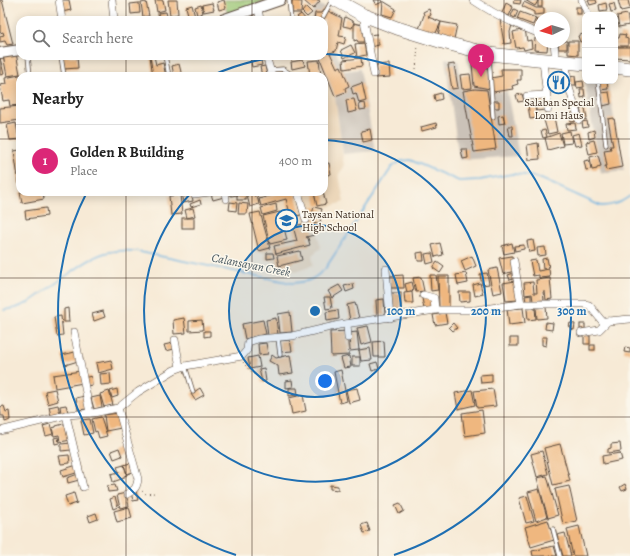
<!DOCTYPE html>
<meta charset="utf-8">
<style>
body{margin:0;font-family:Alegreya,serif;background:#f6f6f6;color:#222}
.controls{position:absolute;right:12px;top:12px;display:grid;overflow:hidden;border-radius:8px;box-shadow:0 2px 10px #0003}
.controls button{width:36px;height:36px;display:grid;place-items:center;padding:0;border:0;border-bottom:1px solid #e0e0e0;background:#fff;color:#222;font:20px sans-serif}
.compass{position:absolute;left:534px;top:12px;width:36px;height:36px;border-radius:50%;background:#fff;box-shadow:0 2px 10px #0003;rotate:266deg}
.you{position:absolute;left:325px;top:381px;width:14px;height:14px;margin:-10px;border:3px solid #fff;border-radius:50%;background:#1a73e8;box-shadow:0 0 0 6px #1a73e833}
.badge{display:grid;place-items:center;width:26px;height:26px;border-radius:50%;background:#db2777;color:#fff;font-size:13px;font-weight:700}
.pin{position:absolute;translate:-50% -33px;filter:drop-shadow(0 1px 2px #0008)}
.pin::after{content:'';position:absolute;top:21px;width:14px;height:12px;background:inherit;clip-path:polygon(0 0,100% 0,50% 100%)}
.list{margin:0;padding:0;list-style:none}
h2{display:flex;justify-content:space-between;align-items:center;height:52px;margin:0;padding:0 16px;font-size:17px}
h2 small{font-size:13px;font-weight:400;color:#767676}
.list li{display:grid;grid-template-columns:26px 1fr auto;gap:12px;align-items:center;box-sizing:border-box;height:72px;padding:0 16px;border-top:1px solid #e0e0e0}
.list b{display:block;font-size:15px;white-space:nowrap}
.list p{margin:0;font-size:13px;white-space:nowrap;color:#767676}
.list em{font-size:13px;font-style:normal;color:#767676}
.icon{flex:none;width:22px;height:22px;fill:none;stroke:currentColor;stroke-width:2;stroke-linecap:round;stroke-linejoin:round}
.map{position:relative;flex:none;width:630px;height:556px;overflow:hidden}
.search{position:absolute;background:#fff;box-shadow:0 2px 10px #0003;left:16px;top:16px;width:312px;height:44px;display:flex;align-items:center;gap:10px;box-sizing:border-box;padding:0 14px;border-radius:12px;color:#767676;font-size:15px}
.panel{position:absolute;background:#fff;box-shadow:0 2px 10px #0003;left:16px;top:72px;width:312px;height:124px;border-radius:12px}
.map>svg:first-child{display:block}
.built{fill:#ecd7ba}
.industrial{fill:#cbc2b8}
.green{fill:#9ac572;stroke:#6a7848}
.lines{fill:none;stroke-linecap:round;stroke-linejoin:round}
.stream{stroke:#69b2e1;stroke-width:1.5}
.building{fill:#efb77f}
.lane-casing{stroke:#57473a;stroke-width:5}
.street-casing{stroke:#57473a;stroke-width:8}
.secondary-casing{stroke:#57473a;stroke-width:12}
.highway-casing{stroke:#57473a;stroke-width:14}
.path{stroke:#57473a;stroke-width:1;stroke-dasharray:1 3;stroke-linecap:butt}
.lane{stroke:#fff;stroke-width:3.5}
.street{stroke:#fff;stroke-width:7}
.secondary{stroke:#fff;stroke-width:10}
.highway{stroke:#fff;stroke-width:13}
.grid{fill:none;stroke:#3b2a1e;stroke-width:1;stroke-opacity:0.55}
.ring{fill:none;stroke:#1f6fb2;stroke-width:2}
.labels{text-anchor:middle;stroke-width:3;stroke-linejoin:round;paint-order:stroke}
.poi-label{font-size:11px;fill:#3b2a1e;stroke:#fbf7ec}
.water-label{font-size:12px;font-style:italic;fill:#4b5a62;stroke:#fbf7ec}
.centre{fill:#1f6fb2;stroke:#fbf7ec;stroke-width:2}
.ring-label{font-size:12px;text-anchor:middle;font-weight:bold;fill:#1f6fb2;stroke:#fbf7ec;stroke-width:3;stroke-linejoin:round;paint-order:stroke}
</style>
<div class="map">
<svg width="630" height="556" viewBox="0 0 630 556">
<rect width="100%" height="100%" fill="#fbf7ec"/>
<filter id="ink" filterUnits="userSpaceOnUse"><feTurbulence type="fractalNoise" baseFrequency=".025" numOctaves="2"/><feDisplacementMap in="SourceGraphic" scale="8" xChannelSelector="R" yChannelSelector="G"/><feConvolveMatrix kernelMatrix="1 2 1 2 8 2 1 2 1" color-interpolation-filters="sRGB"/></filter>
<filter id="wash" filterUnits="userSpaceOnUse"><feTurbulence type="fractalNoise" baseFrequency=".012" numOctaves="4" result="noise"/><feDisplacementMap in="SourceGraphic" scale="16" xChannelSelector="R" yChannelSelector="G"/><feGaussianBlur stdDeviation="0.9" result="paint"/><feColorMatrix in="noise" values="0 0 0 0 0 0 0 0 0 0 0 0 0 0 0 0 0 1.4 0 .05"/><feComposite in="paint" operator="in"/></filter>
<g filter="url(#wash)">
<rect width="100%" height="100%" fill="#f7ead6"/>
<path class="built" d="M306,56H317L335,97L344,167L339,174L344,202L325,208L323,216V223L316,227L321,248L312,255L313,265L296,271L279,267L275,261L265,260L264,253L255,252L248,212L260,209L258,197L273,192H324V76H272L270,62Z"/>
<g class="industrial">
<path d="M318,4L342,16L335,50L344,71L360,69L375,151L343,154L335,97L317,56H324V20H312L314,9Z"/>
<path d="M445,58L458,61L462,90L473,88L470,64L491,66L493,92L507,91L519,156L459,160Z"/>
<path d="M583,74H585V81H607L624,170L601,173Z"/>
</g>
<path class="green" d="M223,0H267L228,14Z"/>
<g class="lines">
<path class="stream" d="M4,310L16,308L28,303C41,294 53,285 66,276C91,258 103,248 135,251L292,283C309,282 313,280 325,269L392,167L401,161L410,160L459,181L480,180L512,174L525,175L539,178L601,206C613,206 621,203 630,196"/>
</g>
<g id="blocks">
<g class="building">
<path d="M0,0H2L13,44L7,45L5,41L0,42V36L4,35L3,32L0,33Z"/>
<path d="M60,0H69L71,10L62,12Z"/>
<path d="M155,0H163L165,10L157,12Z"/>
<path d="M168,0H177L178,14L170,16Z"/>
<path d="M224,0L226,8L219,10L217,2Z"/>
<path d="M303,0H318L320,1L313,9Z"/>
<path d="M373,0H381L382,2L376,5Z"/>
<path d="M514,0H521L520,4L513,3Z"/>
<path d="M525,0H536L538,1L535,6Z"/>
<rect x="538" y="0" width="4" height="7"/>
<path d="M588,0H596L597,3L590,5Z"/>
<path d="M618,0H628L630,9L621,11Z"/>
<path d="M292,1L302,2L301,13H292Z"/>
<path d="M383,1L396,9L392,17L382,14Z"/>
<path d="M146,2L149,16L143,17L141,3Z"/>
<path d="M524,2L536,8H544V14L534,15V12L522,6Z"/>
<path d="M139,3L140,13L131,14L130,4Z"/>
<path d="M212,3L214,10L204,12L202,5Z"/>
<path d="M506,3L513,7L509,16L502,13Z"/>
<path d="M606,3L607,10L600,11L599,5Z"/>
<path d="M614,3L616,11L611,12L609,4Z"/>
<path d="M192,5L195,17L189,18L186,7Z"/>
<path d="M201,5L203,13L197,15L195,7Z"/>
<path d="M306,7L312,13L307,17L302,12Z"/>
<rect x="576" y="7" width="5" height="7"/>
<path d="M324,9L342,18L339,36L346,37L344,44L338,42L336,51L330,53L337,68L341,66L349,86L345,88L346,92L335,96L319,56H324V20H314L315,13H321Z"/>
<path d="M429,9L431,15L428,17L441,22L435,35L419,29L424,15L423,12Z"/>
<path d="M514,9L518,11L515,18L511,16Z"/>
<path d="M166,12L168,20H159L158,13Z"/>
<path d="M520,12L536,18L533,25L517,19Z"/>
<path d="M301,14L306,20H300L297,17Z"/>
<path d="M627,14L629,25L619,27L617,16Z"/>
<path d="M345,17L354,22L352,28L343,26Z"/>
<path d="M537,18L540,19V29L535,27Z"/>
<path d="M500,19L512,25L510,32L511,43L504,44Z"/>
<path d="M441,22L457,25L454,39L438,35Z"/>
<path d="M354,23L362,25L364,42H358L357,40L354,41Z"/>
<path d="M525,29L527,41L531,40L532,48L524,50L523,47L516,48L513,32Z"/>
<path d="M585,33V40L580,42L578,36Z"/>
<path d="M377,34L379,45L370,47L368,35Z"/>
<path d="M620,34L626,35L625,38L628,39V46H616L617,38H619Z"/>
<path d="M535,38L540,39V42H548L547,51L534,50Z"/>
<path d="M564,41H567V49H558L559,42H564Z"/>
<path d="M568,41H578V55L568,54Z"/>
<path d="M364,43L366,55L357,57L355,44Z"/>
<path d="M351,45L355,53L344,58L341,50Z"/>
<path d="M615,47H630V59L615,58Z"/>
<path d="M16,53L20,74L7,76L3,55Z"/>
<path d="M63,56H77L78,68L64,69Z"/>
<path d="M150,56H154L156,65L163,63L166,76H153Z"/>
<path d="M250,56H260L262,65L252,67Z"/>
<path d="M295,56H309V57L296,59Z"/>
<path d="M0,58L4,74L0,75Z"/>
<path d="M361,58L362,66L344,69L343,60Z"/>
<path d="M303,60L305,66L292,69L291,62Z"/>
<path d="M319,60L321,76H310L308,61Z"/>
<path d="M179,64L182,76H174L172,66Z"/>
<path d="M389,64L390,77L375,78L374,65Z"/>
<path d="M454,64L458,88L452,89L448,65Z"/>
<path d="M472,64L488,68L490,89L474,86Z"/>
<path d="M265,66L267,75L262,76L260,67Z"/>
<path d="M282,69L283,76H272L271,72Z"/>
<path d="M501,69H521V80H517L518,84L512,86L513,89L493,92L491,78L502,76Z"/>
<path d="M24,74V76H20V105L10,106L9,100L3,101L0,85L6,84L5,78Z"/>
<path d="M470,74L472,88L462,89L460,75Z"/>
<path d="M563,75L564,88L554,89V76Z"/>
<path d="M575,76L576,85H570L569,77Z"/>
<path d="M583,81L584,87L577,88L576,82Z"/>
<path d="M607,81L608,89L600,90L599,82Z"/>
<path d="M362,83L366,101L359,103L356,93L353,94L351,87Z"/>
<path d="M475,89L487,90L496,149L474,152L463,91Z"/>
<path d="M580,89H584L585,97L581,98Z"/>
<path d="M609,92L611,104L603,106L601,93Z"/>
<path d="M441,93L442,99L435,101L434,95Z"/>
<path d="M522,94L524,101L518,102L516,95Z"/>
<path d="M544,95L546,110L536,111L535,96Z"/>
<path d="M533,96L537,118L530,119L527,97Z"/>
<path d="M354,99L357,111L348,113L346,100Z"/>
<path d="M493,101H499V108H494Z"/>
<path d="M365,103L366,109L360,110L359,104Z"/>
<path d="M20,106V120L0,123V108Z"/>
<path d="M585,108L587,119L583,120L580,109Z"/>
<path d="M576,113L577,121L571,122L569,114Z"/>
<path d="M503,115L505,123L499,124L498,116Z"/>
<path d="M554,117L557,132L548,134L544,120Z"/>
<path d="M614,118L622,167L606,170L605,166H607L604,150L611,149L610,146H613L608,119Z"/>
<path d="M587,121L588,127L583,128L582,122Z"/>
<path d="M16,123L19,139L10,140L7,125Z"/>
<path d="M436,123L437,127L422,131L421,127Z"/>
<path d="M575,123L576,129L567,130L566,124Z"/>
<path d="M508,126H512L513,136H510Z"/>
<path d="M370,129L372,140L363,142L361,131Z"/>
<path d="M545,130L547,137L543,138L541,131Z"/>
<path d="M594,130L595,137L589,139L588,132Z"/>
<path d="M570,131L572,143L563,144L561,133Z"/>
<path d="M559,133L563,146L548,150L545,138Z"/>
<path d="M579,133L582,145L575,146L572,135Z"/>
<path d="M594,140L597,152L589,154L586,142Z"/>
<path d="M538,143L540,159L529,160L527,145Z"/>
<path d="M461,149H467L468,158L463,159Z"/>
<path d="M20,150V184H19L14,151Z"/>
<path d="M598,155L601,166L597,167V169L592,170L590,157Z"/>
<path d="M589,160L591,169L586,170L584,161Z"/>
<path d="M329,163L331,174L324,176V164Z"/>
<path d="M20,192H43L44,199L22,203Z"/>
<path d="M220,192H222L224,197L213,200L211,194Z"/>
<path d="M230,192H243L244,194L231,196Z"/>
<path d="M246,192H254L255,197L257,196L259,204L250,207Z"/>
<path d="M255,192H270V194L256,195Z"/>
<path d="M283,192H295L301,215L291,217L286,199L261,206L259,199Z"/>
<path d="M314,192H323L326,204L317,206Z"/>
<path d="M180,195L182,214L171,215L169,196Z"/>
<path d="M192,195L193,201L183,203L182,197Z"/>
<rect x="237" y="195" width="9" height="5"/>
<path d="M200,200L201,204L191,207L190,204Z"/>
<path d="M230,202L237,203L236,211L229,210Z"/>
<path d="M239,203L248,204L247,214H238Z"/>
<path d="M276,204L277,211L263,215L261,208Z"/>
<path d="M314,207L322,209L320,216L312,214Z"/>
<path d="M46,208L47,216L26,219L25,211Z"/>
<path d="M193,208L195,216L187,218L185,210Z"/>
<path d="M260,212L270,248L259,251L250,214Z"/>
<path d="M280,212L287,240L270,244L263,216Z"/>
<path d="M319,217L321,222L314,224L313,219Z"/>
<rect x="182" y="218" width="12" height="10"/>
<path d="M303,224L304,229L312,227L314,235L306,237L308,238L310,245L276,254L274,246L297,241L293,226Z"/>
<path d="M533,240L535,251L529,252L527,241Z"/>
<path d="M440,243L443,255L435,257L432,245Z"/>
<path d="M512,243L514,252L504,254L502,246Z"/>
<path d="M524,245V249L515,251L514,246Z"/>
<path d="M545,247L546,255L538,256L537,248Z"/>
<path d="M300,251L302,260L279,266L277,256Z"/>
<path d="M423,252L424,261H418L417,253Z"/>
<path d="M267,253H273L274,258L267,259Z"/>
<path d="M432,253L434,262L427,264L425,254Z"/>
<path d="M472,256L476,266L465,271L461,261Z"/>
<path d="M512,256L515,271L503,274L499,258Z"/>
<path d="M547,258L549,268L543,269L542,259Z"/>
<path d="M536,260L538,271L549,269L550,277L539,278V275L533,276L530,261Z"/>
<path d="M437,262L444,267L440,273L433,268Z"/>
<path d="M497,268L502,292L493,294L488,270Z"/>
<path d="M466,273L468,283L458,285L456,275Z"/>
<path d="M487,273L489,284L482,285L480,274Z"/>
<path d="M514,273L516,278L510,280L508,275Z"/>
<path d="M403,275L404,288H390V276Z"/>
<path d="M430,275H436L438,290L431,291Z"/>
<path d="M438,276H449V307H439Z"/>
<path d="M421,277L424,291L416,292L413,278Z"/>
<path d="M550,278L552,299L546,300L545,292H543L544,300L533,301L532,294L525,295L524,283L533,282L534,293H537L536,280Z"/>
<path d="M515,281L518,300L506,301L503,283Z"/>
<path d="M412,282L414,290L407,292L405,284Z"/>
<path d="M480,283L483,294L475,296L473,285Z"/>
<path d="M353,284L354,289L346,292L344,286Z"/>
<path d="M339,285L343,291L332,298L328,291Z"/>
<path d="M412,292L413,303H405L404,293Z"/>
<path d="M459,292H470V301L460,302Z"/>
<rect x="391" y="293" width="10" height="18"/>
<path d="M531,295V301H526L525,296Z"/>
<path d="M324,297H330L332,308L326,309Z"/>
<path d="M432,297L433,307L424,309L422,298Z"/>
<path d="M384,299L385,315L377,316L376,300Z"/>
<path d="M355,303L359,318L350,320L347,305Z"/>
<path d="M546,307L547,318L537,319L536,308Z"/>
<path d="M68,308L69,322H64V309Z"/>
<path d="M523,308L525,323L509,325L507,309Z"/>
<path d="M535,308L536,319L528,320L527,309Z"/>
<path d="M338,310L339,319L327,321L326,312Z"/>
<path d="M103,311L105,317L94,321L92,314Z"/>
<path d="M290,312L292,332L280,333L278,314Z"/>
<path d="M445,313L447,323L435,325L433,315Z"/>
<path d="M61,316L63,335L57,336L54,317Z"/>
<path d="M184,318L186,333L174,334L173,320Z"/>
<path d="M276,318L278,335L268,336L266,320Z"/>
<path d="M202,320L203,330L189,331V321Z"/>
<path d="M263,320L266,334L245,339L242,324Z"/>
<path d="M546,322L553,323L552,330L545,329Z"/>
<path d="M453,323L457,328L453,331L449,327Z"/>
<path d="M570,323L575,324L574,330L571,329L572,327H569Z"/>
<rect x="580" y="324" width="5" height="5"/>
<path d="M368,326L372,342L361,345L357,328Z"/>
<path d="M204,331H210V336L204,337Z"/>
<path d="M347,331L349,355L331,356L330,332Z"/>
<path d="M357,332L359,350L350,351L349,333Z"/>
<path d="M584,335L590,336V344H584Z"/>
<path d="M542,337H547L546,346L542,345Z"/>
<rect x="510" y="338" width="8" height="8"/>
<path d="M290,340L292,351L281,352L279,341Z"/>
<path d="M384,341L385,357H374L373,342Z"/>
<path d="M173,343L174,349L166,351L164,345Z"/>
<path d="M266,343L268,354L259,355L258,344Z"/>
<rect x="590" y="345" width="5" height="5"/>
<path d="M625,347L630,348V353L624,352Z"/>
<path d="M370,348L372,360L361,361L359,350Z"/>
<path d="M75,352L78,361L65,365L62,355Z"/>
<path d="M272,355L276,358L290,355L293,373L279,375L278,366L269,361Z"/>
<path d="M258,356L260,367L250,369L248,358Z"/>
<path d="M349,356L351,367L344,368L341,358Z"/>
<rect x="352" y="357" width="8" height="9"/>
<path d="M111,360L113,369L98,373L96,363Z"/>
<path d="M377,362L379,369L372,371L370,364Z"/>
<path d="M264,368L266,381L262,382L259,369Z"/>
<path d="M341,370L347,401L340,403L334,372Z"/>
<path d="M81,371L83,383L55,388L53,375Z"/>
<path d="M110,373L111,384L101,385L100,374Z"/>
<path d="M492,374V382L481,383L480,375Z"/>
<path d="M91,376L92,385L86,386L84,378Z"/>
<path d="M292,380L293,387L286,388V381Z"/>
<path d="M200,388L204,395L195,400L191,394Z"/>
<path d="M289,388H297L298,395L289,396Z"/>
<path d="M357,388L360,400L349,403L346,390Z"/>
<path d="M55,389L58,401L48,404L45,391Z"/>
<path d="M117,389L118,396L112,398L110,391Z"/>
<path d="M493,389L496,406L477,408L474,391Z"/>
<path d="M472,390L475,405L458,409L455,393Z"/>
<path d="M109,391L113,405L104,407L100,394Z"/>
<path d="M303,395L306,411L292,414L289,398Z"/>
<path d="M85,396L87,409L78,410L76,398Z"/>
<path d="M100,396L102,407L94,409L91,398Z"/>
<path d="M58,405L60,414L51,416L49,407Z"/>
<path d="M66,405L68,412L61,413L60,406Z"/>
<path d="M4,406L6,412L9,411L10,420L5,422L4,416H1L0,407Z"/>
<path d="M482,410L485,433L465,436L462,413Z"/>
<path d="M119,413L121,428L106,431L104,415Z"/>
<path d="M101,417L107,436L99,438L97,431L95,432L92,419Z"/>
<path d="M90,419L93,433L84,435L81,420Z"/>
<path d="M67,423L71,440L60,442L59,435L54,436L52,428L56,427V426Z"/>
<path d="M50,424L53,434L46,436L43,426Z"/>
<path d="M58,437L59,443L55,444L54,438Z"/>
<path d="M71,443V450L61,451V444Z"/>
<path d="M620,443L621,451L608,453V449L611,448V444Z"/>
<path d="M560,444L570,481L553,485L544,448Z"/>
<path d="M119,448L122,456L114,459L111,451Z"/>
<path d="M542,451L548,474L537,477L531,454Z"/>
<path d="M620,453L622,460L603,464L602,456Z"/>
<path d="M69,455L70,463L61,464L59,456Z"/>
<path d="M130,463L133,472L127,474L124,465Z"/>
<path d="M77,465L79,472L63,477L61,470Z"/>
<path d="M124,465L127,475L124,476V478L113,482L111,474L119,472L117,467Z"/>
<path d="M78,474L79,480L68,483L67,478Z"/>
<path d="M547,476L558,515L548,518L537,478Z"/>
<path d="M625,484L627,489L622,491L620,487Z"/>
<path d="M115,485L117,491L108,492L107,486Z"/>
<path d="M330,485L338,486V490L330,489Z"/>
<path d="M569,486L577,521L563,524L555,489Z"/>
<path d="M539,489L547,517L536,521L528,492Z"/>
<path d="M136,491L138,500L133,501L131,492Z"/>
<path d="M74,493L77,503L68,506L65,496Z"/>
<path d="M126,493L129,506L120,508L117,495Z"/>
<path d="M527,496L534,521L526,523L519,498Z"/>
<path d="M115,497L118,507L113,509L110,499Z"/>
<path d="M400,503L404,511L399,514L395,505Z"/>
<path d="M129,507L132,518L117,522L114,511Z"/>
<path d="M96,513L98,519L90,522L88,516Z"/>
<path d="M548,520L554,540L531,547L525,527Z"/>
<path d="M367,523L370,531L364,533L361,525Z"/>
<path d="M579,526L586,556H573L567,529Z"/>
<path d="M565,533L571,556H563L557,535Z"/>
<path d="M554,546L557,556H533L532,551Z"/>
</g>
</g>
</g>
<g filter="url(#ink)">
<use href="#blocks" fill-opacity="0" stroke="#57473a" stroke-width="1"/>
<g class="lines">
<defs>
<g id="lane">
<path d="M289,0L291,20"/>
<path d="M323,17L332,0"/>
<path d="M28,56L30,76"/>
<path d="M61,56L64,76"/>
<path d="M165,56L169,76"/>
<path d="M489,56L493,117"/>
<path d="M270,70L283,69L294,76"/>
<path d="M598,81L606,145"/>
<path d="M278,338L280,355"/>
<path d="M185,366L193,392"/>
<path d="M553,529L560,556"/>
</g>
<g id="street">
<path d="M59,0L62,20"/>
<path d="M112,0L114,20"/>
<path d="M473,0C494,14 516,25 540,34"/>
<path d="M582,0L588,15"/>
<path d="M258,8L260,20"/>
<path d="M363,15L374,74"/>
<path d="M553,42L554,43L556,62"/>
<path d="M266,56L272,76"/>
<path d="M543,60L548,109"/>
<path d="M566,63L568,84L579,120"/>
<path d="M527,96L547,95"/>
<path d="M225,192L226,199"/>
<path d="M298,192L306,220"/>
<path d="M194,194L210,192"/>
<path d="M514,261L521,304"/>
<path d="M386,269L390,318"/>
<path d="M423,295L434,298L435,310"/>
<path d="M347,324L348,338"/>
<path d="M74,332L90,413"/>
<path d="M581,333L599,330L608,321"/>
<path d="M175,340L180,367"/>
<path d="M118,408L138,479C137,487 135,490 127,494"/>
<path d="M66,415L83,487"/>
<path d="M0,431L66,415L93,413L118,408L138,392L174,370L185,366L242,356L247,350L248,342L258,339L292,336L339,325L435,310H475L521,304H584L589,305L602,321H608L630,319"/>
</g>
<g id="secondary">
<path d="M222,20L280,0"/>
<path d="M0,53L20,50"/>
</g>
<g id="highway">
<path d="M336,0L363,15L397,28L446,43L489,54L585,64"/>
<path d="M615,67L630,69"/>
</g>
</defs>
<use href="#lane" class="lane-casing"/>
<use href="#street" class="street-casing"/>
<use href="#secondary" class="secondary-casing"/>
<use href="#highway" class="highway-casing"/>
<g class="path">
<path d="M416,69L418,45"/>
<path d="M243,362L249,370L256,375"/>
<path d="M142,491L146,494L154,493"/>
</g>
<use href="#lane" class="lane"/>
<use href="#street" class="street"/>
<use href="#secondary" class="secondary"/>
<use href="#highway" class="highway"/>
</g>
</g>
<path class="grid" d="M126,0V20M252,0V20M378,0V556M504,0V556M126,56V76M252,56V76M0,139H20M324,139H630M126,192V556M252,192V556M0,278H630M0,417H630"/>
<circle cx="315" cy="311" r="86" fill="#1f6fb2" fill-opacity=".12"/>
<g class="ring">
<circle cx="315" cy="311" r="86"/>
<path d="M325 140A171 171 0 1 1 192 192"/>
<path d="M236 555A257 257 0 0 1 87 192M213 75A257 257 0 0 1 281 56M326 54A257 257 0 0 1 394 555"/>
</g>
<defs>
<symbol id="restaurant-ring" viewBox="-11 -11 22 22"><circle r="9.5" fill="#fbf7ec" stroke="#1f6fb2" stroke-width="1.5"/><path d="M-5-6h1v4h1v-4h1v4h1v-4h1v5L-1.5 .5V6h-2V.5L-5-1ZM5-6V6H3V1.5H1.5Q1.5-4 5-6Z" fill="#1f6fb2"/></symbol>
<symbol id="school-ring" viewBox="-11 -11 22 22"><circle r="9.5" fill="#fbf7ec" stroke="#1f6fb2" stroke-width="1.5"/><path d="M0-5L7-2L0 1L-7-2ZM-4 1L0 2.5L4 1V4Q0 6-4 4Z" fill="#1f6fb2"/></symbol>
</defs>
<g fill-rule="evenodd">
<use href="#restaurant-ring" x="546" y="70" width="25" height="25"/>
<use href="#school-ring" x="274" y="208" width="25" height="25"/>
</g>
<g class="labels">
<g class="poi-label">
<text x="559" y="106">Salaban Special<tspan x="559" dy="13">Lomi Haus</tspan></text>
<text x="302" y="218" text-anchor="start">Taysan National<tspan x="302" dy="13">High School</tspan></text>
</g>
<g class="water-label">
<text transform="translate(251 265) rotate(11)" y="4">Calansayan Creek</text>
</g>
</g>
<circle cx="315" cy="311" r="6" class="centre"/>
<g class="ring-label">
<text x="401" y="315">100 m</text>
<text x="486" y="315">200 m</text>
<text x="572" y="315">300 m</text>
</g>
</svg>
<div class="controls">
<button>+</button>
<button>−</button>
</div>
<svg class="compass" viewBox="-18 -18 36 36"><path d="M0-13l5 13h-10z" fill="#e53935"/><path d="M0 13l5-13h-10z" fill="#767676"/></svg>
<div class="you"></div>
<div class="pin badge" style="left:481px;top:77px">1</div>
<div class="search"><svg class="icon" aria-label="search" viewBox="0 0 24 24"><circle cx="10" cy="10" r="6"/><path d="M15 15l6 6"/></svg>Search here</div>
<section class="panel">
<h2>Nearby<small></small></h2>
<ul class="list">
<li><span class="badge">1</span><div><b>Golden R Building</b><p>Place</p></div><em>400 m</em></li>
</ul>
</section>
</div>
